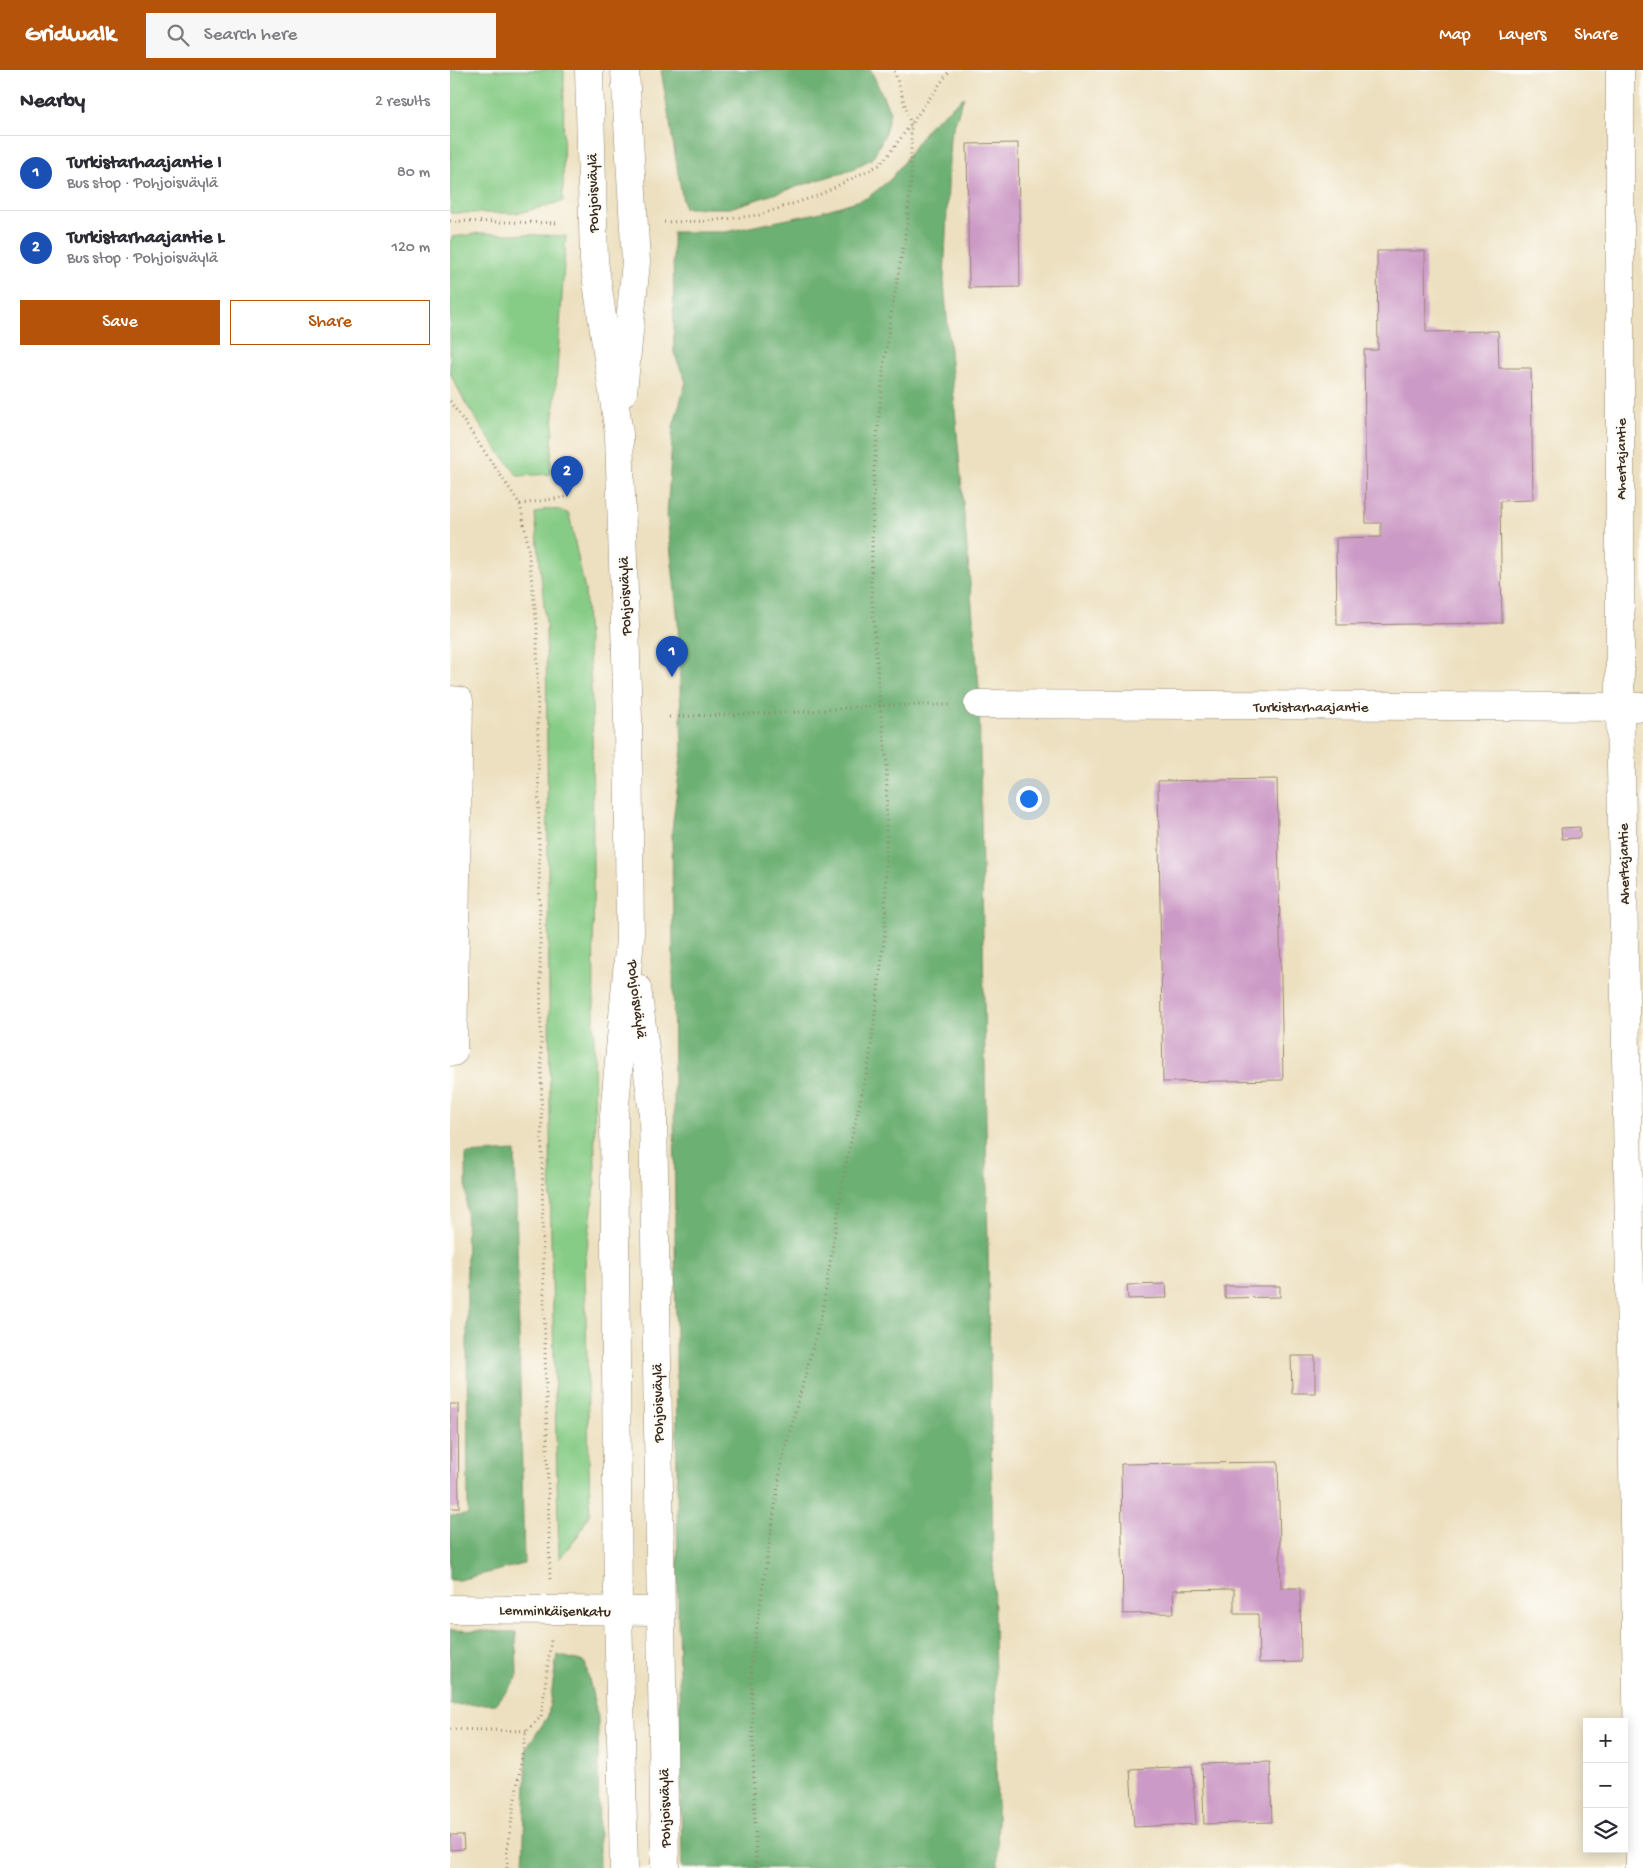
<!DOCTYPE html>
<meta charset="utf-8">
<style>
body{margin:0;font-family:"Gochi Hand",sans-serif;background:#f7f7f7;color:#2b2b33}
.controls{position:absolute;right:15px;bottom:15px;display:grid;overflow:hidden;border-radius:0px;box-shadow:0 2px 12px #0003}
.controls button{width:45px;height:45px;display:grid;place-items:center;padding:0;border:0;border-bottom:1px solid #e1e1e2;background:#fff;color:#2b2b33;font:25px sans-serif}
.you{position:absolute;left:578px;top:728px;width:18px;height:18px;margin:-12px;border:4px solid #fff;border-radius:50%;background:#1a73e8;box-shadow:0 0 0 8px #1a73e833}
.badge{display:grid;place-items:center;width:32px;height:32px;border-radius:50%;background:#b45309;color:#fff;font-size:16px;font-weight:700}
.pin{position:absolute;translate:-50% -41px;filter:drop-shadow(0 1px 2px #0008)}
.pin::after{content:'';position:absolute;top:26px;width:18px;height:15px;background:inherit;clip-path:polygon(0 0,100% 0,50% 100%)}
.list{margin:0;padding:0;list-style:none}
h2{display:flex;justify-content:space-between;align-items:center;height:65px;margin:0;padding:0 20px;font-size:21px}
h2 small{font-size:16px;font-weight:400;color:#7c7c81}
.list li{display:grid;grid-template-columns:32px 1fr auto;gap:15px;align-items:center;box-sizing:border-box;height:75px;padding:0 20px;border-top:1px solid #e1e1e2}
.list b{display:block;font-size:19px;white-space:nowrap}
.list p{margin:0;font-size:16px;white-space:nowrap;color:#7c7c81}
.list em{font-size:16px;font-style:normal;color:#7c7c81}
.actions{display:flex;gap:10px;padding:15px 20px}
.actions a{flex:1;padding:11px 0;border:1px solid #b45309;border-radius:0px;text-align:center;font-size:18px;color:#b45309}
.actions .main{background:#b45309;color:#fff}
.icon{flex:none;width:28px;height:28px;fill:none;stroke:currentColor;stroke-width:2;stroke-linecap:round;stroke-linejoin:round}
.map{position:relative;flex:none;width:1193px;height:1798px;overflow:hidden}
header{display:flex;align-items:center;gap:30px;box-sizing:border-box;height:70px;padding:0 25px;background:#b45309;color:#fff}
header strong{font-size:24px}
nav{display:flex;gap:28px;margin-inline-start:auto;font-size:18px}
.search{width:350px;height:45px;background:#f7f7f7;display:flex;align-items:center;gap:12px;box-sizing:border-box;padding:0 18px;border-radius:0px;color:#7c7c81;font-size:19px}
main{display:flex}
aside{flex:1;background:#fff}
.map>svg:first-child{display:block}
.green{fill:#87cc86;stroke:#617b52}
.forest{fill:#6db073;stroke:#546d48}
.building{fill:#cc9ac6}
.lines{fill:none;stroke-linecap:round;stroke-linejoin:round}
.minor-casing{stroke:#94856f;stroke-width:29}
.major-casing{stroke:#94856f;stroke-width:29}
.path{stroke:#94856f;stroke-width:3;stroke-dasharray:1 4;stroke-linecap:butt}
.minor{stroke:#fff;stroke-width:28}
.major{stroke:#fff;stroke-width:28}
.labels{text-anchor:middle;stroke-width:4.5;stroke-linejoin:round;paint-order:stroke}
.street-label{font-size:15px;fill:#3b2a1e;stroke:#fdfcf7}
</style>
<header>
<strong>Gridwalk</strong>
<div class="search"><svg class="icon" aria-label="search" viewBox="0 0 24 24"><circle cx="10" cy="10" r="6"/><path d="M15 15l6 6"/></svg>Search here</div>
<nav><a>Map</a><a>Layers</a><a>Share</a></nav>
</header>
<main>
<aside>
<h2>Nearby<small>2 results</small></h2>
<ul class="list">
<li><span class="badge" style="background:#1a4fb4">1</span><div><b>Turkistarhaajantie I</b><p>Bus stop · Pohjoisväylä</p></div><em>80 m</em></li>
<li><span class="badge" style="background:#1a4fb4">2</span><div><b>Turkistarhaajantie L</b><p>Bus stop · Pohjoisväylä</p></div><em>120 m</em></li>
</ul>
<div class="actions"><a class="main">Save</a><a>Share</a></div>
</aside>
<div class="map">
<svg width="1193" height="1798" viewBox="0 0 1193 1798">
<rect width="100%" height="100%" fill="#fdfcf7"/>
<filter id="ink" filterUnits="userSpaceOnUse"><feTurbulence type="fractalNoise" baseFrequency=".02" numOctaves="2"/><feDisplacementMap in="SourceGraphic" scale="10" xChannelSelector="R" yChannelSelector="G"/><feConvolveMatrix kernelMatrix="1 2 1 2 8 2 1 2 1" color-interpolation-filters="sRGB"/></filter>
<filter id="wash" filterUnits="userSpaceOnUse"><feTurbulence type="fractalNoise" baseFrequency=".0096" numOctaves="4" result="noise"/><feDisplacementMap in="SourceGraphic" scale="20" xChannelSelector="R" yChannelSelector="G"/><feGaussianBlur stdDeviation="1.12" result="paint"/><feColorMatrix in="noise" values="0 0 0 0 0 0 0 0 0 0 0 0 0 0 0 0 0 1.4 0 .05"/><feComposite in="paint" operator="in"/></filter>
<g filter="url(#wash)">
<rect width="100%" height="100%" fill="#ede0c0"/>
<g class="green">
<path d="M0,0H114L113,131L69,143H0Z"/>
<path d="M31,163L116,166L100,404L68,406L37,366L15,332L0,303V173L2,167Z"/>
<path d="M96,439L110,440L119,444L135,521L142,633L145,1116L135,1195L140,1443L129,1464L109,1489L101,1169L96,554L85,444Z"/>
</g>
<g class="forest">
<path d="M211,0H421L440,42L435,64L423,88L403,99L280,138H234Z"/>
<path d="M514,27L500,67L494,212L529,617L548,1798H232L228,1542L222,760L232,680L228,552L217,445L223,357L236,312L224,283L223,162H276L367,143L417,128L441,109L480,55Z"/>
<path d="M65,1081L74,1494L9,1510H0V1446L18,1445L16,1084Z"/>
<path d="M0,1560L66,1562L67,1608L46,1634L0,1635Z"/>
<path d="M107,1585L135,1592L148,1648L149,1798H73L77,1678L98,1646Z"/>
</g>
<g id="blocks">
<g class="building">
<path d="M568,73L570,217L519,218L517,74Z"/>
<path d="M927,181H975L976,262L1048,261L1049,298H1081L1083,430L1050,431L1052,553L887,555L886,468L931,467V453H916L914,280H928Z"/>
<path d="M827,709L833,1010L713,1012L708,711Z"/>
<path d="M1130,757V768L1112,769L1111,758Z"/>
<path d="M716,1214L717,1228L678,1229L677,1215Z"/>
<path d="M775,1216H830V1227L775,1228Z"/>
<path d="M841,1286H865V1323H842Z"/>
<path d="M0,1334H8L9,1438H0Z"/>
<path d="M828,1392L831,1518H850L851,1592L809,1593L808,1544H784V1519L723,1520L724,1543L673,1544L671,1394Z"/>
<path d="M820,1692L822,1752L754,1754L752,1694Z"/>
<path d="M742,1696L746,1754L684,1757L680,1699Z"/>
<path d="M0,1765H13L14,1779L0,1780Z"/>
</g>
</g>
</g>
<g filter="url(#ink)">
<use href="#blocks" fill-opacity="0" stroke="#94856f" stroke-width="1"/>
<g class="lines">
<defs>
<g id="minor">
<path d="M1170,0V638L1190,1798"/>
<path d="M0,630L9,631L3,982"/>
<path d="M528,634L1193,637"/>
<path d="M0,1539L210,1541"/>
</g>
<g id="major">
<path d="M139,0L144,191L169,364L178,650L180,869L164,1046L168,1540L174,1798"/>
<path d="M173,322L186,192L175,0"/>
<path d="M187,918L203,1042L215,1798"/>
</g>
</defs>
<use href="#minor" class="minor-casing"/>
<use href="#major" class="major-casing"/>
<g class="path">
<path d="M0,151L108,153"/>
<path d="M214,152L258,151L309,145L367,126L429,95L440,83L500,0"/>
<path d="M0,331L70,434L77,469L87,557L93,1182L100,1511"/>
<path d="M70,434L117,427"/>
<path d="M219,647L350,642L430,635H500"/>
<path d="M0,1659L76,1661"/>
<path d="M57,1798V1779L76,1661L91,1647L101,1570"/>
<path d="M306,1798L301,1595L332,1390L372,1243L396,1093L419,992L435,864L437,693L430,635L421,515L424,400L434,293L441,245L457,155L461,109V55L444,0"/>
</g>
<use href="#minor" class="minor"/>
<use href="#major" class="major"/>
</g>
</g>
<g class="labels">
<g class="street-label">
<text transform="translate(142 123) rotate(-91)" y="5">Pohjoisväylä</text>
<text transform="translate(1170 389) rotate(-90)" y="5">Ahertajantie</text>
<text transform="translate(174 526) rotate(-92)" y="5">Pohjoisväylä</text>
<text x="861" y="641">Turkistarhaajantie</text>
<text transform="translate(1173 794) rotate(-91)" y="5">Ahertajantie</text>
<text transform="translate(188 929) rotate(83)" y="5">Pohjoisväylä</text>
<text transform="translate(207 1333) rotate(-91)" y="5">Pohjoisväylä</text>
<text transform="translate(105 1540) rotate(1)" y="5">Lemminkäisenkatu</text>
<text transform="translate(214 1738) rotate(-91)" y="5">Pohjoisväylä</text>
</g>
</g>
</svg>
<div class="controls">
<button>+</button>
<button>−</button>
<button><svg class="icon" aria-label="layers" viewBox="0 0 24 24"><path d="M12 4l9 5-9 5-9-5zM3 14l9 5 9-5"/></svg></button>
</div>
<div class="you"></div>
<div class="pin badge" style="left:222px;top:607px;background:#1a4fb4">1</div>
<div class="pin badge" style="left:117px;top:427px;background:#1a4fb4">2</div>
</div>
</main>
